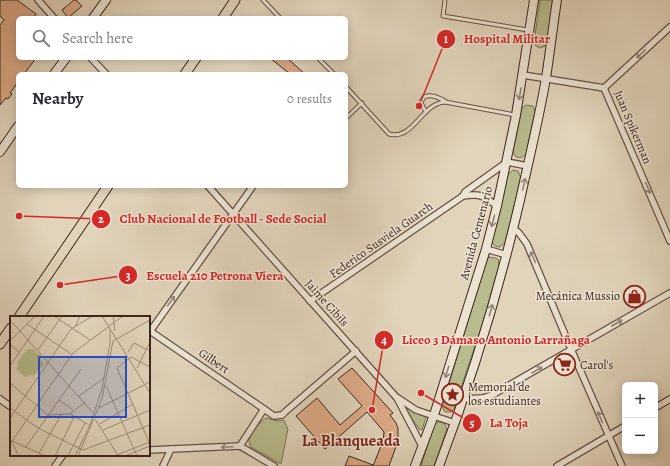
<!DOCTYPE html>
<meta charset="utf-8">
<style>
body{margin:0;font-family:Alegreya,serif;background:#f2f2f3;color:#2b2b33}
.controls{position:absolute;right:12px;bottom:12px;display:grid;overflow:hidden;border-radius:6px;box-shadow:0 2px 10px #0003}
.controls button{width:36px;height:36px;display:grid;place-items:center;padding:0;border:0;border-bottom:1px solid #e1e1e2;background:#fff;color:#2b2b33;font:20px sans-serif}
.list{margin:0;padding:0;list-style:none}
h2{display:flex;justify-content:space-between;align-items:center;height:52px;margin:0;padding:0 16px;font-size:17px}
h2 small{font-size:13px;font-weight:400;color:#7c7c81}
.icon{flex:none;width:22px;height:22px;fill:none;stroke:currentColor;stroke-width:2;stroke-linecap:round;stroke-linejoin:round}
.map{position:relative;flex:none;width:670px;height:466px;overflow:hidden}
.search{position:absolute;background:#fff;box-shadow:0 2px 10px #0003;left:16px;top:16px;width:332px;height:44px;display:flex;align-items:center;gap:10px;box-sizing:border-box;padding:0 14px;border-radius:6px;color:#7c7c81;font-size:15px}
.panel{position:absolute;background:#fff;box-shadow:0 2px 10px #0003;left:16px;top:72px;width:332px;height:116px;border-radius:6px}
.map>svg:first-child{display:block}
.green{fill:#b8bb8d;stroke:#7a7054}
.building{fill:#ddaa87;stroke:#3d261c}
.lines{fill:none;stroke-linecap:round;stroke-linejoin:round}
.lane-casing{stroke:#665244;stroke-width:5}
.street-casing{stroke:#665244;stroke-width:8}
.secondary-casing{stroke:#3d261c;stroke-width:10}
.primary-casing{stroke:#3d261c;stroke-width:11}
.lane{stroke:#ece3d3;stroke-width:3}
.street{stroke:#ece3d3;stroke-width:5.5}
.secondary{stroke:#ece3d3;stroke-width:8}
.primary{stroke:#e1d4bb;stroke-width:9}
.oneway{stroke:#948478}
.labels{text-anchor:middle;stroke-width:3;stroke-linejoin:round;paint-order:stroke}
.street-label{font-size:12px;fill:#3d261c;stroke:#ece3d3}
.poi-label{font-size:12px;fill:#3d261c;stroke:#ece3d3;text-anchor:start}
.district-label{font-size:16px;font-weight:bold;fill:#7a1f14;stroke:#ece3d3}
.inset-road{fill:none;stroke:#9f8e7b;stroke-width:1}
.view{fill:#1d4ed8;fill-opacity:0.15;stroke:#1d4ed8;stroke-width:2}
.inset-edge{fill:none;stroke:#3d261c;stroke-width:2}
.leader{fill:none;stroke:#d62828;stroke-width:1.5}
.callout-dot{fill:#d62828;stroke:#ece3d3;stroke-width:1.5}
.mark-label{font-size:12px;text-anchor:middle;font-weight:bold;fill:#fff}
.callout-label{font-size:13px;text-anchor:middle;font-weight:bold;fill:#d62828;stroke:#ece3d3;stroke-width:3;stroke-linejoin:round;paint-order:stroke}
</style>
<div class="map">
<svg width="670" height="466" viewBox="0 0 670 466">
<rect width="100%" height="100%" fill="#e1d4bb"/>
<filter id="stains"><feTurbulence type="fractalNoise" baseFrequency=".005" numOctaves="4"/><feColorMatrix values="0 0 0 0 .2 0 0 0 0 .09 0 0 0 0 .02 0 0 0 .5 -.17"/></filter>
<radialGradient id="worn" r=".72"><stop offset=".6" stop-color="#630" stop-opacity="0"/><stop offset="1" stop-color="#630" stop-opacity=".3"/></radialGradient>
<g class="green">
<path d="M540,0H553L547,41L545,46L540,48L536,46L534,42Z"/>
<path d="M526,105L533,106L535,111L526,154C523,158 519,159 515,156L513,151L522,108Z"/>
<path d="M513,170L518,171L521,178L505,243L500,247C496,247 493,246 492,240L508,174Z"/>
<path d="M489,257L495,258L498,259L499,266L482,325L454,409L451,412H445L442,407L486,261Z"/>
<path d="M400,401L409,409L426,417L422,430L419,429Z"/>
<path d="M266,418L278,421L284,420L288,429L281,464L251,447C250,445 249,443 249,440C250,434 260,421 266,418Z"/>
<path d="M439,422L444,423L447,429L434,466H421L433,428L435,424Z"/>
</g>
<g class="building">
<path d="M0,0H17L36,14L34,18H18V58H36L24,74H18V82L10,93L12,94L8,99L6,98L0,105V25L4,20L0,16Z"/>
<path d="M74,0H76L82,6L68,18L62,10Z"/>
<path d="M270,58H287L305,74H290Z"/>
<path d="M352,368L393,413L390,415L396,423L398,428V441L389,466H373L383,441L384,432L367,412L325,449L296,416L317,398L340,425L362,406L338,379Z"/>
<path d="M349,456L373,465L372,466H345Z"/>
</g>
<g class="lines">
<defs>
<g id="lane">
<path d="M263,0L280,18"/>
<path d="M445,0L443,16L528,30"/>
<path d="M318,58L334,74"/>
<path d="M346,87L389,134C413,141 422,103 445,102L515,115"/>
<path d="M426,112L422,105L421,102L424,97C432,94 437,97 445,101"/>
<path d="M346,118L362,103"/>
</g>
<g id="street">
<path d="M38,0L54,18"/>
<path d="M91,58L106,74"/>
<path d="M523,75L604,88"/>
<path d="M604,88L670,241"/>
<path d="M604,88L670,27"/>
<path d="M208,186L397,398L422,446"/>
<path d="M463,196L465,192L507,162L528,166"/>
<path d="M513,228L519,233L527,244L571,349L622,466"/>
<path d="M486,249L507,255"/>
<path d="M310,301L463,196C480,193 484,196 497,206"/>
<path d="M150,331L264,409"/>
<path d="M149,333L253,186"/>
<path d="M398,398L416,410L455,423"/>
<path d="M0,399L11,407"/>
<path d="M463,399L483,398L492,395L670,293"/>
<path d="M655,408L670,399"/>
<path d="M240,446L264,409L274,416L282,415L285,412L356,351"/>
<path d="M149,450L240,446L274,466"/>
<path d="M55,466L63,455"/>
<path d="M163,466L171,449"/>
<path d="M557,466L625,426"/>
</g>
<g id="secondary">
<path d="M93,18L106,0"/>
<path d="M54,74L66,58"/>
<path d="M0,152L18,126"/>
<path d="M415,466L434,415L486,249L497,206L516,115L534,0"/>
<path d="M439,466C472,379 499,290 520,200C529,159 539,119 546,78C550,52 553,26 557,0"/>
</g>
<g id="primary">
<path d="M223,18L235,0"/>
<path d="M185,74L196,58"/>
<path d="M19,317L108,186"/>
<path d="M0,344L11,328"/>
</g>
</defs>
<use href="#lane" class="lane-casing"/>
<use href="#street" class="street-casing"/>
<use href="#secondary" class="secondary-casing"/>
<use href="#primary" class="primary-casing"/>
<use href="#lane" class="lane"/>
<use href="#street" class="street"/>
<use href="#secondary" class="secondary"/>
<use href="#primary" class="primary"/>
</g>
<defs><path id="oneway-shaft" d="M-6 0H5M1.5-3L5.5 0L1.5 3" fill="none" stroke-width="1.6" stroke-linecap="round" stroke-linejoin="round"/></defs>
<g class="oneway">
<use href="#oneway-shaft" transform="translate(641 54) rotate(137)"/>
<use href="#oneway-shaft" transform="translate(520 94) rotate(100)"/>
<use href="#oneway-shaft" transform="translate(524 184) rotate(-77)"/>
<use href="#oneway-shaft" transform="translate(648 188) rotate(67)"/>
<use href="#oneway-shaft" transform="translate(493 221) rotate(105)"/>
<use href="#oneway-shaft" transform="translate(533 257) rotate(-114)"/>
<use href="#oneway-shaft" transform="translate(171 301) rotate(-55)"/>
<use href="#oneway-shaft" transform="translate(491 310) rotate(-74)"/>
<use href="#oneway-shaft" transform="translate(617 323) rotate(-30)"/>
<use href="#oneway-shaft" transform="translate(537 370) rotate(-30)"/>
<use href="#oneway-shaft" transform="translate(447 372) rotate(107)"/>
<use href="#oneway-shaft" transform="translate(600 417) rotate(-114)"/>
<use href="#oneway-shaft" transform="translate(227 447) rotate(177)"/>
</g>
<defs>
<symbol id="shop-ring" viewBox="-11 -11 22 22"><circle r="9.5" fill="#ece3d3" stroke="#8f2418" stroke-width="1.5"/><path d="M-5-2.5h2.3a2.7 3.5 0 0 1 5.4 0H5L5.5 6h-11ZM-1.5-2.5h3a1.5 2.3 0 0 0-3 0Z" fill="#8f2418"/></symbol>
<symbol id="supermarket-ring" viewBox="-11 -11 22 22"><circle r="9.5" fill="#ece3d3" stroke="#8f2418" stroke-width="1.5"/><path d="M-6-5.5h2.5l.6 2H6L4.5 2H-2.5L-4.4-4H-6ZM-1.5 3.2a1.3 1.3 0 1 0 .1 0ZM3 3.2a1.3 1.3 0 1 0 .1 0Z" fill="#8f2418"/></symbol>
<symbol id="sight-ring" viewBox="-11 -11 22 22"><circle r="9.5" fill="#ece3d3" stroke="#8f2418" stroke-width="1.5"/><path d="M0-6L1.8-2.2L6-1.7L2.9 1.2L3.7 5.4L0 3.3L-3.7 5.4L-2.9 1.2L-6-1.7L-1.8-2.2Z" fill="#8f2418"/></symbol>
</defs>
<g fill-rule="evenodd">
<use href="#shop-ring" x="622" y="284" width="25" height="25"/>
<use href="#supermarket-ring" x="552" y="352" width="25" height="25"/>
<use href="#sight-ring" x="440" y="382" width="25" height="25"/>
</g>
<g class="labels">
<g class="street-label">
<text transform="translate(633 127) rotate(67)" y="4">Juan Spikerman</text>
<text transform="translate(476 233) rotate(-75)" y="4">Avenida Centenario</text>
<text transform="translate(381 240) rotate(-35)" y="4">Federico Susviela Guarch</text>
<text transform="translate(327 303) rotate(48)" y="4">Jaime Cibils</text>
<text transform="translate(214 361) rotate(34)" y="4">Gilbert</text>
</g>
<g class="poi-label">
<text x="620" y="300" text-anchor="end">Mecánica Mussio</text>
<text x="580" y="369">Carol's</text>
<text x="468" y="391">Memorial de<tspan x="468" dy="14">los estudiantes</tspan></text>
</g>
<g class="district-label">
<text x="351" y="446">La Blanqueada</text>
</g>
</g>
<g transform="translate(10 316)">
<rect width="140" height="140" fill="#e1d4bb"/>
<path d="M18,33H23L32,41L30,43L34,48L22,62L23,58L15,61L6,53L9,48L7,47L13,39L10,37L13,38Z" fill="#b8bb8d"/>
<path class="inset-road" d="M44,0L80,24M92,0L140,77M103,0L105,15M0,4L84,98M17,8L61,38M65,11L70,0M0,25L25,0M0,28L9,36M28,34L52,0M118,36L124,27L140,35M0,50L34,0M107,52L139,126M107,52L121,41L140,51M127,52L140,26M0,67L38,99L60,98L79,109M96,70L127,140M69,80L94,62M49,84L63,94M0,92L28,112L73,134L140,109M89,92L140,66M60,98L75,86M0,102L61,13L83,0M85,103L107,138M90,108L123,88M93,114L140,94M0,124L35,140M2,127L9,140M0,128L63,37L113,0M15,132L71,53M29,137L51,99M45,140L64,101M58,140L75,107M65,140L80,109L92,73L100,27V14M68,140L92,83L103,25L140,4M104,140L140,126M115,140L140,130"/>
<path class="view" d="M29,41H116V101H29Z"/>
<rect width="140" height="140" class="inset-edge"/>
</g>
<path class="leader" d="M419 106L446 39M19 216L101 219M60 285L128 275M372 410L384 340M421 393L472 423"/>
<g class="callout-dot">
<circle cx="419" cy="106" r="4"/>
<circle cx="19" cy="216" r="4"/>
<circle cx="60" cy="285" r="4"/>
<circle cx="372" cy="410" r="4"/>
<circle cx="421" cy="393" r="4"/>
<circle cx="446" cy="39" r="10"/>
<circle cx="101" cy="219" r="10"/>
<circle cx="128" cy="275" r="10"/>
<circle cx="384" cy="340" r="10"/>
<circle cx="472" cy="423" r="10"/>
</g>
<g class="mark-label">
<text x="446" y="43">1</text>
<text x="101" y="223">2</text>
<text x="128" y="280">3</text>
<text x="384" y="344">4</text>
<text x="472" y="427">5</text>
</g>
<g class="callout-label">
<text x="507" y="43">Hospital Militar</text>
<text x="223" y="223">Club Nacional de Football - Sede Social</text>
<text x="215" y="280">Escuela 210 Petrona Viera</text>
<text x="496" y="344">Liceo 3 Dámaso Antonio Larrañaga</text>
<text x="509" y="427">La Toja</text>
</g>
<rect width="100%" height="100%" filter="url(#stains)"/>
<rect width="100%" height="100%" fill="url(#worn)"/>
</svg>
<div class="controls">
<button>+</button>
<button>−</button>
</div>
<div class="search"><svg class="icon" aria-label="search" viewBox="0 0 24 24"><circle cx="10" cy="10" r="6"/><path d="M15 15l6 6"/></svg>Search here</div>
<section class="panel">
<h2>Nearby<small>0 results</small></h2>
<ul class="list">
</ul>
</section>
</div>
